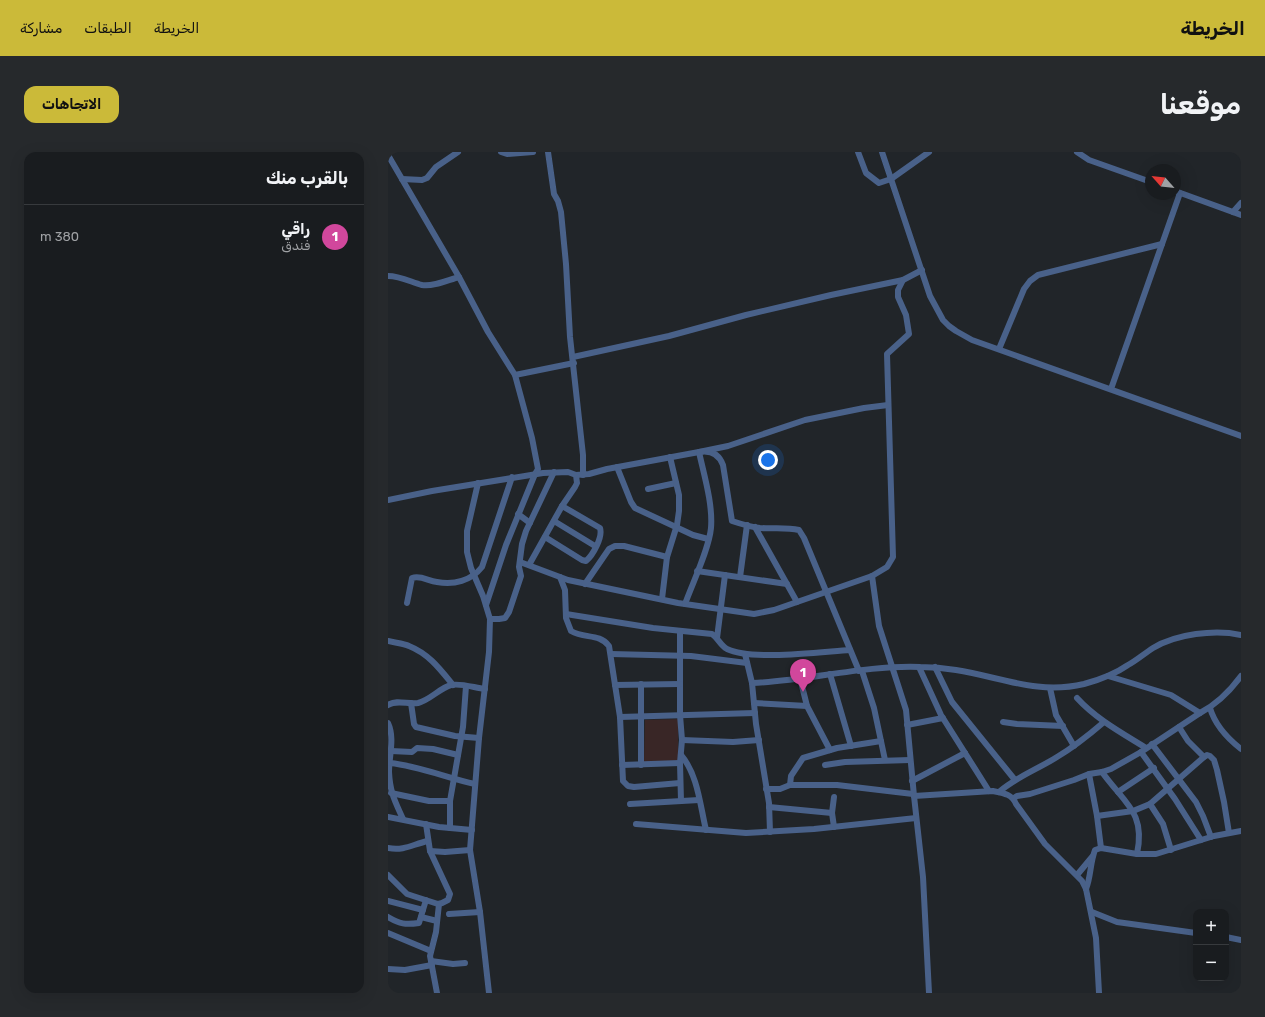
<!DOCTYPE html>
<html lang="ar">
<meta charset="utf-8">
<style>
body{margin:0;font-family:Rubik,"Noto Sans Arabic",sans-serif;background:#26292c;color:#f1f3f6;direction:rtl}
.controls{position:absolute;right:12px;bottom:12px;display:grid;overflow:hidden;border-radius:8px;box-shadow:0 4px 16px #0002}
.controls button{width:36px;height:36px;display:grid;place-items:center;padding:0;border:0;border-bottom:1px solid #373a3d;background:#191c1f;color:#f1f3f6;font:20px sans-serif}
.compass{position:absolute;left:757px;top:12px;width:36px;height:36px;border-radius:50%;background:#191c1f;box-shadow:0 4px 16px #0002;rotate:297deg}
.you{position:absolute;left:380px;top:308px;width:14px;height:14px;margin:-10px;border:3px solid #fff;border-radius:50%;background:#1a73e8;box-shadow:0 0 0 6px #1a73e833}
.badge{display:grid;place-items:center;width:26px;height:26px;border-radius:50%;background:#cbba39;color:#fff;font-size:13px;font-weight:700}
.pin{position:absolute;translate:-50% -33px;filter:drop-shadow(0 1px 2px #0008)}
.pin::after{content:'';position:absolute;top:21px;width:14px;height:12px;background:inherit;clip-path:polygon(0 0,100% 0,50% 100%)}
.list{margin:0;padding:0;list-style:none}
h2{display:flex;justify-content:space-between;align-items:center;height:52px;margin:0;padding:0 16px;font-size:17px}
h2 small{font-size:13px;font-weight:400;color:#9fa1a4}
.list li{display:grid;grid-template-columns:26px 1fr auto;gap:12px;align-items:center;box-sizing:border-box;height:64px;padding:0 16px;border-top:1px solid #373a3d}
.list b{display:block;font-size:15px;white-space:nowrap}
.list p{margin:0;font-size:13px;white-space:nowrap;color:#9fa1a4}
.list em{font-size:13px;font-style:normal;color:#9fa1a4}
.map{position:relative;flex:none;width:853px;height:841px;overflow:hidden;direction:ltr;border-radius:12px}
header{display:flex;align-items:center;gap:24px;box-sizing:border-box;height:56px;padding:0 20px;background:#cbba39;color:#111}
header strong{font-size:19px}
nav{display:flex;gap:22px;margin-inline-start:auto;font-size:14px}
.intro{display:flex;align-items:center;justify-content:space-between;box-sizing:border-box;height:96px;padding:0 24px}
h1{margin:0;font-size:28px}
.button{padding:10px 18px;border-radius:12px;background:#cbba39;color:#111;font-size:14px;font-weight:700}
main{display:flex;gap:24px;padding:0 24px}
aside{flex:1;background:#191c1f;border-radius:12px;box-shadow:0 4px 16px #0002}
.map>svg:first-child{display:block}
.education{fill:#392626}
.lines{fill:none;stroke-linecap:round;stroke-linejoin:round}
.minor{stroke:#496189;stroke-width:6}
</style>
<header>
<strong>الخريطة</strong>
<nav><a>الخريطة</a><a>الطبقات</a><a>مشاركة</a></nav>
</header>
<div class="intro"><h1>موقعنا</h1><a class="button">الاتجاهات</a></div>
<main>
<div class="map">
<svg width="853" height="841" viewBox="0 0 853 841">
<rect width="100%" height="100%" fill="#212529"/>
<path class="education" d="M290,567V609L256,611L257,568Z"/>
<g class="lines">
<g class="minor">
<path d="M113,0L119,2L145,0"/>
<path d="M160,0L166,42L170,49L173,60L178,112L182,185L195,303V323"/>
<path d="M470,0L478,21L491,31L503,27L541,0"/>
<path d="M494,0L542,144L555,168L561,174L568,179L584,188L853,284"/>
<path d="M689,0L701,8L763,30"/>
<path d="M0,3L71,125L100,180L127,223L144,286L150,317L147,322L118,393L98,453"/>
<path d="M14,27L34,28L39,26L48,15L70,0"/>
<path d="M787,39L853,63"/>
<path d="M845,60L853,51"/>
<path d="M0,124C12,124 23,130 34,133C45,135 60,128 71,125"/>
<path d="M611,197L636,137L642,129L650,123L774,92"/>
<path d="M185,205L281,184L358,163L443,143L515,128"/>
<path d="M127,223L186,211"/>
<path d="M723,237L792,41"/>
<path d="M229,315L243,350L247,356L305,383L320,387"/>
<path d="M188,323L201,322L219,317L311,300C323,298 331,302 335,313L344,369C353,372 363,375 372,376C385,377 398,375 411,378L416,386L471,519"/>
<path d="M90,331L79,379V400L83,416L95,444L102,467L101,500L91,586L82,698L92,760L101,841"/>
<path d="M260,337L288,331"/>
<path d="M0,348L44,339L155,321L180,320L188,323L189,331L187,335L174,354L141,413"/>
<path d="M130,362L142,371"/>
<path d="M166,369L207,394"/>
<path d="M367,375L409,450"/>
<path d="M157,385L194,408L198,409C205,403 215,385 212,376L174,354"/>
<path d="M132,410L180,428L290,451L366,462L386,458L484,424L499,415L505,405L499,202L521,182L518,163L510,145V138L515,128L534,118"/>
<path d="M309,419L399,432"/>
<path d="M484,424L491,474L518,558L526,644L535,725L541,841"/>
<path d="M172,425L177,438L178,466L183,479C197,487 211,481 221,494L232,565L235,629L240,634L246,635L292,631"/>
<path d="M352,425L359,373"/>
<path d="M197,432L221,397L227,394H236L279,405"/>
<path d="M274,447L279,405L289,373L291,359V343L282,305"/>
<path d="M19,451L24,426C33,423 40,429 49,430C66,433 83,429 94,415L124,325"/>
<path d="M297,452C305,430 321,397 323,376C325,352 316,323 311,300L340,294L417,268L476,256L500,253"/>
<path d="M178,462L265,476L324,482C330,486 332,493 339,497C364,509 432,500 462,498"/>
<path d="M102,467H111L117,466L121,460L133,424L131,415L134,392L138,379L166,320"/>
<path d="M292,479V563L294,588L292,611L293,649"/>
<path d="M329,486L337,423"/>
<path d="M0,489C7,491 15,491 21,494C41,502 52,517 65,533"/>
<path d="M223,502L303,504L359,511"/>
<path d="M357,502L364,531L368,572L381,651L382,680"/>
<path d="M531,515L553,563L601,639"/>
<path d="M547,515L564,550L627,628"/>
<path d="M474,519L486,556L497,608"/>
<path d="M442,522L463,594"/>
<path d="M720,524L783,543L812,561"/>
<path d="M412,526L419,554L442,598"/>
<path d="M364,531C420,529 475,513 532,515C544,515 556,516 568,518C613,525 649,543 696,532C711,528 727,522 740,513C749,508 757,501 765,496C788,482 827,477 853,483"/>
<path d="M227,533L292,532"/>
<path d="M662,536L668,563L686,594"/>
<path d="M689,546C708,567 734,581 758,596"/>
<path d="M23,551L26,572L28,575L67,584L91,586"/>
<path d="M366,551L419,554"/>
<path d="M0,553C9,547 21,553 30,551C42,548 52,536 63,533C74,531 87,536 97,537"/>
<path d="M822,556C827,573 839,586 853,597"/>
<path d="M232,565L367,561"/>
<path d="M615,570L629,572L675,574"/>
<path d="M0,571C7,586 1,604 1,620C2,641 7,649 15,667"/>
<path d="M519,573L555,566"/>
<path d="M791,575L800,589L816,605"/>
<path d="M294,588L345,590L371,588"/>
<path d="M764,592L808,650L815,664L823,685"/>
<path d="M3,599L24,600L29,596L45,597L70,603"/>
<path d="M753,600L787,647L813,688"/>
<path d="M293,603C310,623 312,653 318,678"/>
<path d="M2,611C31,614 59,626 87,632"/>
<path d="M234,613L292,611"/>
<path d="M253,613V532"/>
<path d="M437,613L457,610L522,608"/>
<path d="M714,620C736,651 758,660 749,702"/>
<path d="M701,622L709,664L745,659L762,652L816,605L819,603L822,604L826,608L829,618L836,650L841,681"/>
<path d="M524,629L577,601"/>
<path d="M402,633L403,624L415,606L449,596L493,589"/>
<path d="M378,637H392L402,633H449L525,642"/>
<path d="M611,640C628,625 650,617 669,605C686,595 702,582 716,570"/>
<path d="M730,640L766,616"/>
<path d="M3,641L41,649H62"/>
<path d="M526,644L605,639C615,641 624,642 628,652L657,692L694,729L698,737L708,786L711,841"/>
<path d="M446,645L444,661L446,675"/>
<path d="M626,646L629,644L642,642L686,628L701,622L714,620L723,617L753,600L812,561C829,552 842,539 853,524"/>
<path d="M242,652L311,648"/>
<path d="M762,652L775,672L783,698"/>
<path d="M381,655L444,661"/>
<path d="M709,664L713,696"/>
<path d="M0,665L51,675L84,678"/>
<path d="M248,672L358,681L426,677L528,666"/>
<path d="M62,676V649L75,575L78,534"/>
<path d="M0,696C17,699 25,692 40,689"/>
<path d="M42,699L57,700L82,698"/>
<path d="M0,723L19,742L25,744L50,752L54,751L60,748L62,742L42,699L38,672"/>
<path d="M689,723L704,705"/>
<path d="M698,737C703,725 702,711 707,698L713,696L749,702H768L826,684L853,679"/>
<path d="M0,749L35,758"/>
<path d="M704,760L729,770L808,781"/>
<path d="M61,762L92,760"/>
<path d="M0,765C12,772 17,773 31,771L38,748"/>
<path d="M33,765L49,769"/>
<path d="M0,781L43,799"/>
<path d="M838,785L853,788"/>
<path d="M43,809L65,812L77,811"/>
<path d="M0,817L17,818L44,813"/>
<path d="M49,841L42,804L48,780L51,752"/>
</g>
</g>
</svg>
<div class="controls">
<button>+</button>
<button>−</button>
</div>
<svg class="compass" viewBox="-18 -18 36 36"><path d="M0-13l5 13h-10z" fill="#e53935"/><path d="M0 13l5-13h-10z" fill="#9fa1a4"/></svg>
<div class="you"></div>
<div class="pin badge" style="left:415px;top:540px;background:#d1479c">1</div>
</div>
<aside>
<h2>بالقرب منك<small></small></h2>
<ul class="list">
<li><span class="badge" style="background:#d1479c">1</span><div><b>راقي</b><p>فندق</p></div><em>380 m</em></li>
</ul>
</aside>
</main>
